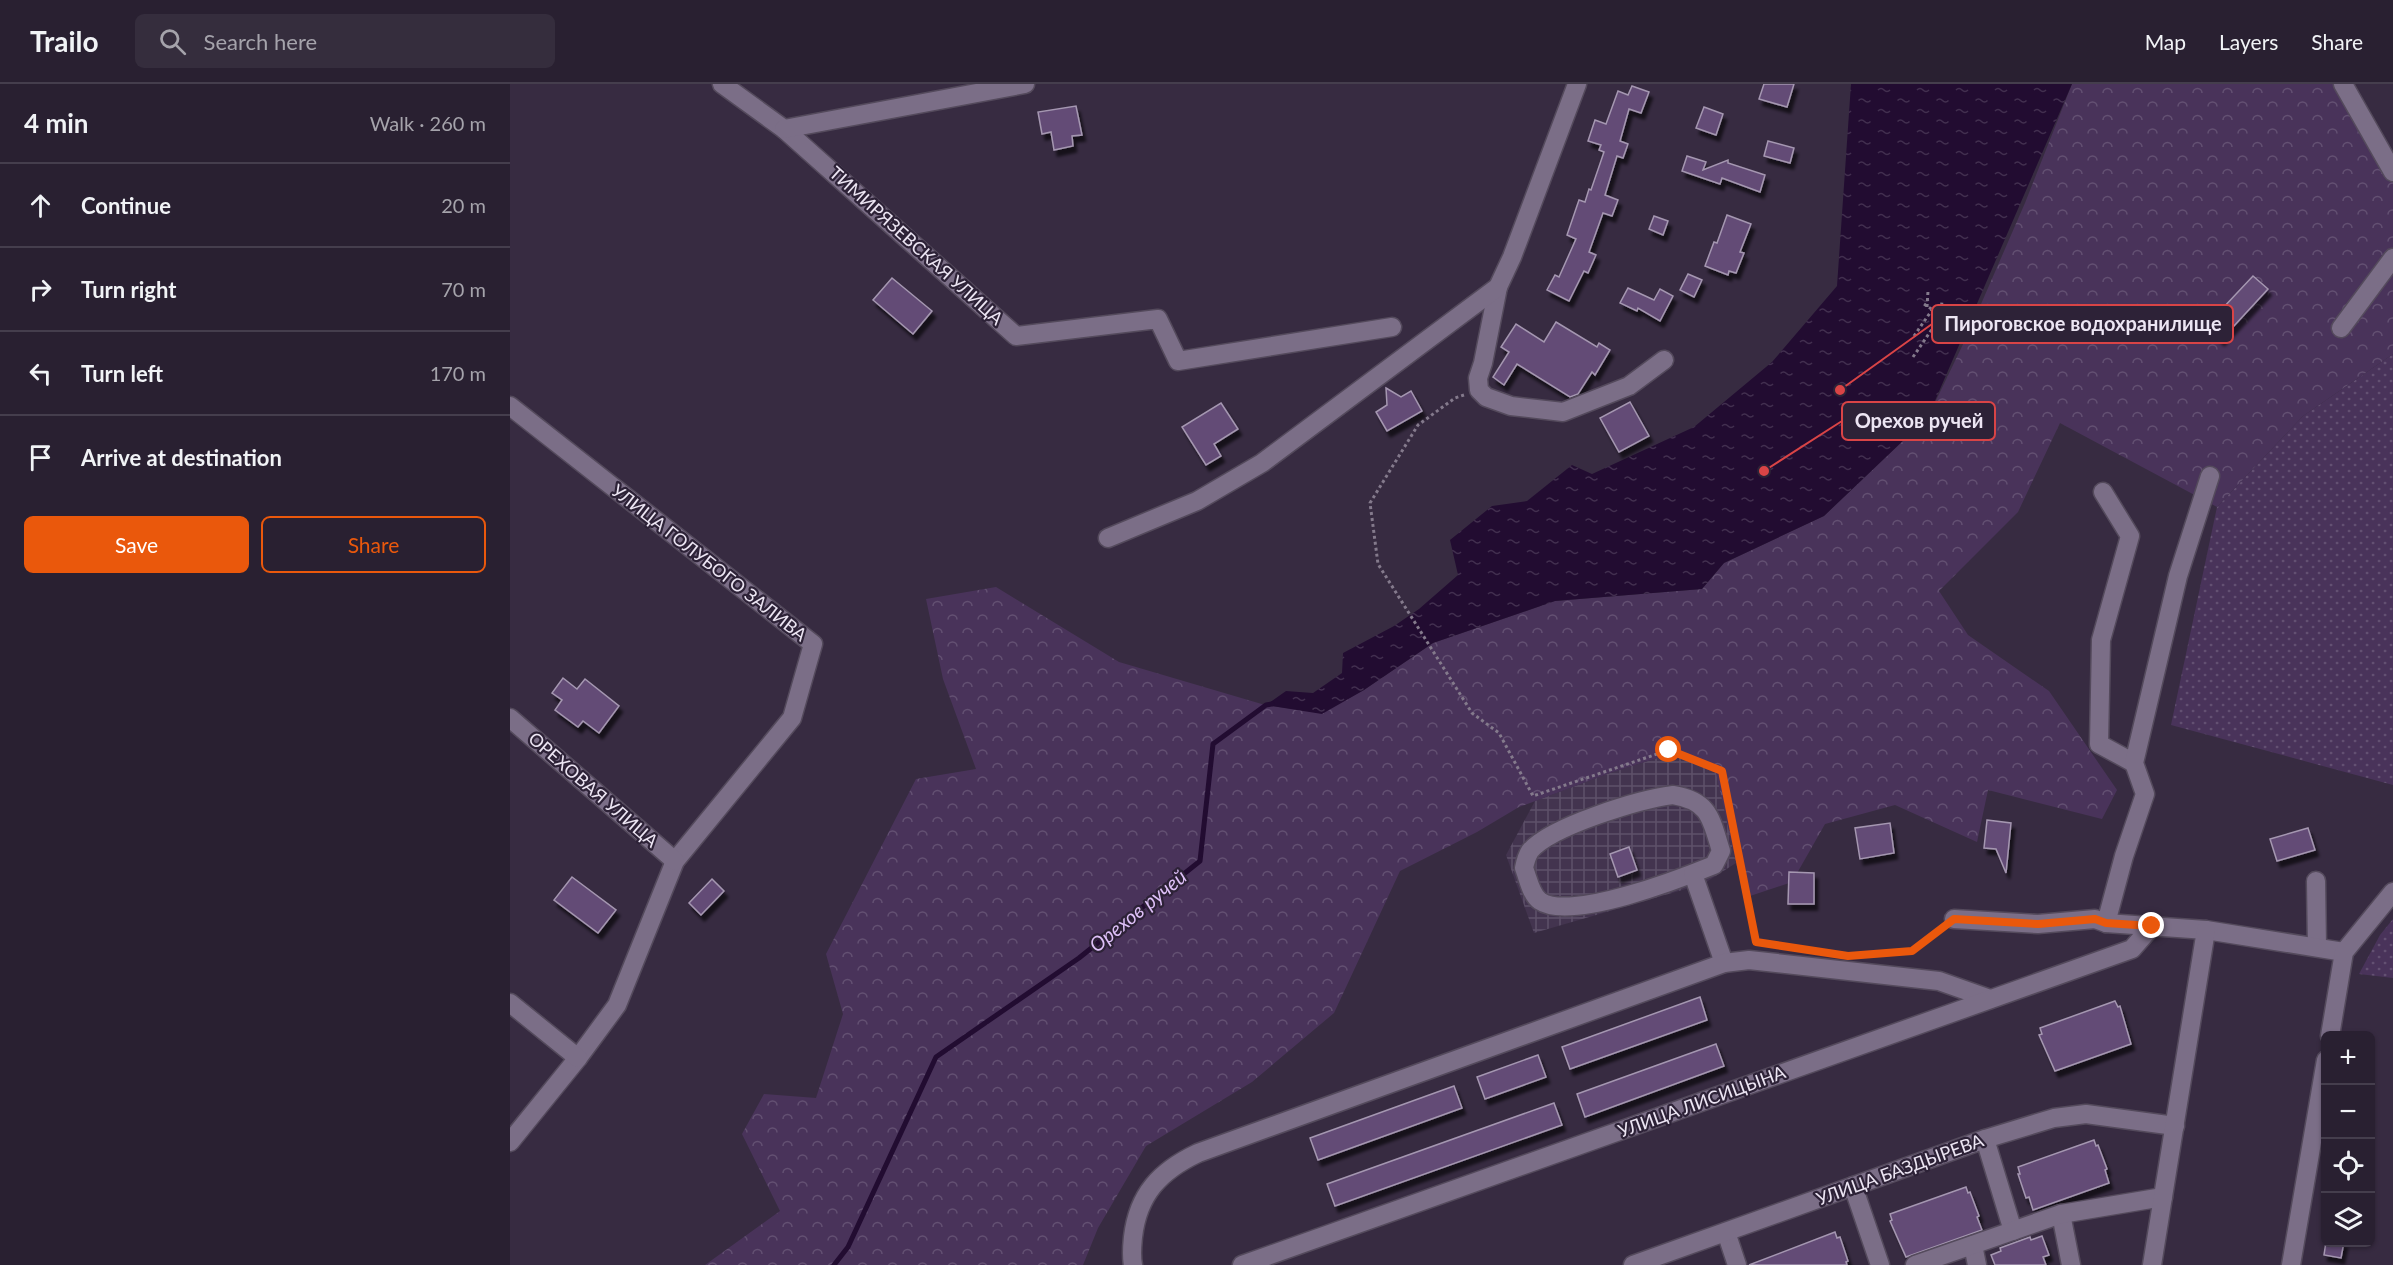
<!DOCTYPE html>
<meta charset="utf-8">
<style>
body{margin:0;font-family:Lato,sans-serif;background:#352d3d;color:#f1f3f6}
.controls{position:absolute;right:18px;bottom:18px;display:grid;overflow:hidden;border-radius:9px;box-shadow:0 2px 4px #0004}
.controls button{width:54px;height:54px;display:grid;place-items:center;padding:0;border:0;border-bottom:2px solid #453e4d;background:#292031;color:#f1f3f6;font:30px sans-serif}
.stop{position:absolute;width:18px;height:18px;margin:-14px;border:4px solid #ea580c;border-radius:50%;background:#fff}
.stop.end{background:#ea580c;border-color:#fff;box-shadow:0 2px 6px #0008}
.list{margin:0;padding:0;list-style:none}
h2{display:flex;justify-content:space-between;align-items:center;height:78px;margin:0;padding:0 24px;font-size:26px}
h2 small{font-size:20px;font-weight:400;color:#a5a3ab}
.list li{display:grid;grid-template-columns:39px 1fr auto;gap:18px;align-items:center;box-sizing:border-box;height:84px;padding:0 24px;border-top:2px solid #453e4d}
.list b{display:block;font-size:22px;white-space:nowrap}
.list em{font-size:20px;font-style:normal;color:#a5a3ab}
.actions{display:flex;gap:12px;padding:18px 24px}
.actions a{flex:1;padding:14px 0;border:2px solid #ea580c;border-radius:9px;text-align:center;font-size:21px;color:#ea580c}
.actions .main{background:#ea580c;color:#fff}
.icon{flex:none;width:33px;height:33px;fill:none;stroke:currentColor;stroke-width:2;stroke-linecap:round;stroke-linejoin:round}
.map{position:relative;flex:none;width:1883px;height:1181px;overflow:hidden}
header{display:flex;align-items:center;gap:36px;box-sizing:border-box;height:84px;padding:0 30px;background:#292031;border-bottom:2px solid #453e4d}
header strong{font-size:28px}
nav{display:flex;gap:33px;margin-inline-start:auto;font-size:21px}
.search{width:420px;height:54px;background:#352d3d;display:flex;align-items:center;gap:15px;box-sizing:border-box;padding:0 21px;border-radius:9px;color:#a5a3ab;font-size:22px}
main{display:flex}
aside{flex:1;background:#292031}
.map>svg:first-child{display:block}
.industrial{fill:url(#industrial-grid)}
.grass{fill:url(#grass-dots)}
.forest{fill:url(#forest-crowns)}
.water{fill:url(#water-ripples)}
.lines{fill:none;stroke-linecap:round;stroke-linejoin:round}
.stream{stroke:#220c31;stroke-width:5}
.building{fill:#634c76;stroke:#a597b1;stroke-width:1.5;filter:url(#shadow)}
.minor-casing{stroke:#544a5c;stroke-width:21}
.path{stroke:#847a8c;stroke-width:3;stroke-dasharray:3 3;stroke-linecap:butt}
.minor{stroke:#7b6e87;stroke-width:18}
.route{stroke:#ea580c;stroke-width:8}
.labels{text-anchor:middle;stroke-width:4.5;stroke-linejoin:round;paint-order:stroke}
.street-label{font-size:18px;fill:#ece5f3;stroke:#2d2237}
.water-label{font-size:20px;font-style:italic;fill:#dec0f8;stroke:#2d2237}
.leader{fill:none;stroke:#d94446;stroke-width:2}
.callout-dot{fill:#d94446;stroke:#2d2237;stroke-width:2}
.callout{fill:#2d2237;stroke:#d94446;stroke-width:2}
.callout-label{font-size:20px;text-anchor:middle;font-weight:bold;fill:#ece5f3}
</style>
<header>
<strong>Trailo</strong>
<div class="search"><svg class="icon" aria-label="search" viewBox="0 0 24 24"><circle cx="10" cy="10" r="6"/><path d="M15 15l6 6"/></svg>Search here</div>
<nav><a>Map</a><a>Layers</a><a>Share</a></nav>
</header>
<main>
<aside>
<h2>4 min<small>Walk · 260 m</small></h2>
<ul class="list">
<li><svg class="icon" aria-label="ahead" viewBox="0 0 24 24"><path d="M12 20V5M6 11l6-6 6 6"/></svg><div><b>Continue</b></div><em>20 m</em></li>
<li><svg class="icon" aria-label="right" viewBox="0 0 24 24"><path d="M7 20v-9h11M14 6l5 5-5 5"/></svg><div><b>Turn right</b></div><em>70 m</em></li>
<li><svg class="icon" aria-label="left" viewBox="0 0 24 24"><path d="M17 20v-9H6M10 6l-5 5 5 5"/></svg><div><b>Turn left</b></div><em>170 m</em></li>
<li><svg class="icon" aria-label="arrive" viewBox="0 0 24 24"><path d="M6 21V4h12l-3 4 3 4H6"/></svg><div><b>Arrive at destination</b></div></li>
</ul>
<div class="actions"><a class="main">Save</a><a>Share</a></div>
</aside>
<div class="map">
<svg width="1883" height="1181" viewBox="0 0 1883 1181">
<defs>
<pattern id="industrial-grid" width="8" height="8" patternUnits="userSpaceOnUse" patternTransform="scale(1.5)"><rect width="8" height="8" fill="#43344f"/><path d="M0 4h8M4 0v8" fill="none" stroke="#5e5169"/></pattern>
<pattern id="grass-dots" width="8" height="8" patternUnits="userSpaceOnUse" patternTransform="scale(1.5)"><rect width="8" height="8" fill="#49335a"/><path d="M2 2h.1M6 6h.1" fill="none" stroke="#635072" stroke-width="1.8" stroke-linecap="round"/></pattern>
<pattern id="forest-crowns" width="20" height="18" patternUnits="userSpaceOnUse" patternTransform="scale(1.5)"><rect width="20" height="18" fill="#49335a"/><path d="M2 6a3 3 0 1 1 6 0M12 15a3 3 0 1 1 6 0" fill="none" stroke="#635072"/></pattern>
<pattern id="water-ripples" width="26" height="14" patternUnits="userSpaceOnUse" patternTransform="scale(1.5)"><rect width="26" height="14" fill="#220c31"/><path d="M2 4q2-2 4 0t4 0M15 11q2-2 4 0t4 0" fill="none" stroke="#422f4f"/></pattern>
<filter id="shadow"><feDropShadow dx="3.5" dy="6" stdDeviation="1.5" flood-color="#0009"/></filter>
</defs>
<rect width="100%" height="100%" fill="#372b41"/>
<path class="industrial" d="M1160,670L1207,689L1226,779L1193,800L1024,849L996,771L1025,717L1100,689Z"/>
<g class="grass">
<path d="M1883,270V701L1661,641L1707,423L1793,332Z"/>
<path d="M1883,835V894L1849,890L1870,851Z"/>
</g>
<path class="forest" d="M1562,0H1828L1883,98V270L1793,332L1707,423L1550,339L1508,428L1429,507L1458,551L1539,607L1607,706L1592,735L1478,706L1467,758L1385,721L1315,740L1282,798L1234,814L1206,689L1160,670L1100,689L1009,723L967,748L890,787L824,929L742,998L636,1062L588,1144L573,1181H195L270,1127L232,1050L254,1010L306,1014L333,930L316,870L406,695L466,685L433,595L416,515L486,503L609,578L755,621L812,629L854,606L923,559L1045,517L1192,505L1214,479L1314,432L1418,333L1458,250L1515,119Z"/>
<path class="water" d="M1341,0H1562L1418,333L1314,432L1214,479L1192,505L1045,517L923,559L854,606L812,630L756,621L776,607L803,609L832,589L833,569L884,542L909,525L948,491L940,456L982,422L1017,417L1062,381L1082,390L1184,343L1262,278L1327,202Z"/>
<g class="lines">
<path class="stream" d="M324,1181L338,1163L426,973L569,874L690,777L703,660L756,621L762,620"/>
</g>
<g class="building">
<path d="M1254,0H1284L1277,23L1249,15Z"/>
<path d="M1122,2L1139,8L1131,29L1119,25L1110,57L1118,60L1113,74L1107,72L1095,111L1108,116L1102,132L1093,129L1079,168L1086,171L1078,189L1074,187L1059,217L1037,206L1045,191L1049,193L1066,155L1057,151L1069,116L1075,118L1079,105L1081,106L1094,68L1089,66L1091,61L1078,57L1085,36L1096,40L1108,7L1118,11Z"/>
<path d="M566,22L572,51L562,52L563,62L544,66L541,48L532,50L528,28Z"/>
<path d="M1194,23L1213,30L1206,51L1186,44Z"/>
<path d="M1258,57L1284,64L1280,79L1254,72Z"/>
<path d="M1177,72L1196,78L1193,86L1218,76V79L1255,91L1250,108L1212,94L1210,100L1172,87Z"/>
<path d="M1217,131L1241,140L1230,168L1234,169L1226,189L1219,187L1218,191L1195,182L1204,158L1207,159Z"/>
<path d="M1144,132L1158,137L1153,151L1139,145Z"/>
<path d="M1178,190L1192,196L1184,213L1170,206Z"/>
<path d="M1743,192L1758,205L1711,256L1696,242Z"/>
<path d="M382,194L422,227L403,250L363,216Z"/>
<path d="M1118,204L1144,216L1150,205L1163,212L1150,237L1128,224L1127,227L1110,219Z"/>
<path d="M1046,238L1087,263L1089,259L1100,266L1085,291L1082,288L1068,310L1060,313L1007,280L994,301L983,293L999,268L991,263L1006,240L1034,258Z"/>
<path d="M876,304L891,313L901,307L912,327L877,347L866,328L877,321Z"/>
<path d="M1120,318L1139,352L1109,368L1090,334Z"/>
<path d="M711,319L728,345L704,360L711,372L696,381L672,343Z"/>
<path d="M53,594L67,605L75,595L109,622L89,649L73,637L68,643L45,626L52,616L42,609Z"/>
<path d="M1477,736L1501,739L1496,789L1486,765L1474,764Z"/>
<path d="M1380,739L1384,769L1350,775L1345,744Z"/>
<path d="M1798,744L1805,766L1767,777L1760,755Z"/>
<path d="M1119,763L1127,786L1108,793L1100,770Z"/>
<path d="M1279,788L1304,789V820H1278Z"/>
<path d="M62,793L106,826L88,849L44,816Z"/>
<path d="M202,795L214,807L191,831L179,819Z"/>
<path d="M1190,913L1197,936L1060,985L1052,963Z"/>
<path d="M1605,917L1608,923L1610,922L1621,960L1545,987L1529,951L1532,950L1530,944Z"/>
<path d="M1206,960L1214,982L1075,1033L1067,1010Z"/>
<path d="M1028,971L1036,993L975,1015L967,993Z"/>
<path d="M944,1002L952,1024L808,1076L800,1054Z"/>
<path d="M1044,1019L1052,1041L825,1122L817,1100Z"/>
<path d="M1584,1056L1586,1062L1588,1061L1597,1085L1595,1086L1599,1099L1523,1126L1519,1113L1516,1114L1508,1090H1510L1508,1083Z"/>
<path d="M1456,1103L1458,1109L1460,1108L1469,1132L1467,1133L1472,1146L1396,1173L1380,1137L1382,1136L1380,1130Z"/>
<path d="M1325,1148L1327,1154L1330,1153L1338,1177L1336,1178L1337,1181H1239Z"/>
<path d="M1532,1152L1539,1171L1533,1173L1536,1181H1485L1481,1171L1491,1167L1490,1164L1520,1153L1521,1156Z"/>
<path d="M1816,1158H1834L1831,1174L1814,1171Z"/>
</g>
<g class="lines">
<defs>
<g id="minor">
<path d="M212,0L274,45L506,252L648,235L668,277L882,243"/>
<path d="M1833,0L1883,88"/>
<path d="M274,45L515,0"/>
<path d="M988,203L973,279L968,294L969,306L976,313L1001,322L1053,328L1119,302L1154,276"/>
<path d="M1831,244L1883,174"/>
<path d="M0,322L303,560L282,634L165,777L107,921L68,974L0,1058"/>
<path d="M1593,408L1620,452L1591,556L1589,660L1624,679"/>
<path d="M598,454L687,417L752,379L988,203L1002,173L1067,0"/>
<path d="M0,634L165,777"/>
<path d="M1163,711C1200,717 1201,735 1211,767L1204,781C1172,794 1060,838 1030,817C1021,811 1018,794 1014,784C1015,779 1017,772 1020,767C1041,742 1131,715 1163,711Z"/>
<path d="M1183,790L1214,879"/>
<path d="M1806,797L1807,863"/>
<path d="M1444,835L1528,840L1585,835L1596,839L1696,846L1834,868"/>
<path d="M1596,839L1614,772L1635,710L1624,679L1668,492L1700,392"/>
<path d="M0,919L68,974"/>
<path d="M1820,952L1834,868L1883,808"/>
<path d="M1475,1055L1503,1147"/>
<path d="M1343,1102L1370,1181"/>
<path d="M1551,1130L1561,1181"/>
<path d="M1216,1148L1227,1181"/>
<path d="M1463,1161L1467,1181"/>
<path d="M623,1181C621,1171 622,1163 623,1153C628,1110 650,1087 688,1069L1214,879L1239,876L1429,897L1480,915"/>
<path d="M732,1181L1622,865L1642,842"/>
<path d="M1123,1181L1475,1055L1544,1034L1576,1030L1665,1042"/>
<path d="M1405,1181L1551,1130L1653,1113"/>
<path d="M1642,1181L1696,846"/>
<path d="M1781,1181L1816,976"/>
</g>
</defs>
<use href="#minor" class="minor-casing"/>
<g class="path">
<path d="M1414,220L1458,250"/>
<path d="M1417,223L1418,207"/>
<path d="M1404,252L1422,226"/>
<path d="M1403,273L1431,232L1432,216"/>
<path d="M954,311L945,314L908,341L860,419L868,480L962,629L989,649L1023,712L1159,666L1212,687L1223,741"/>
<path d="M1228,768L1246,858L1250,859"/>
<path d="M1357,871L1402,867L1430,846"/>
</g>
<use href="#minor" class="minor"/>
</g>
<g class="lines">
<path class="route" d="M1159,666L1212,687L1246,858L1338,872L1402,867L1444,835L1528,840L1585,835L1596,839L1642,842"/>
</g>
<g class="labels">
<g class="street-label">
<text transform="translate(406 162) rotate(42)" y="6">ТИМИРЯЗЕВСКАЯ УЛИЦА</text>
<text transform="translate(199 479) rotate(38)" y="6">УЛИЦА ГОЛУБОГО ЗАЛИВА</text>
<text transform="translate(83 706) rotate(41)" y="6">ОРЕХОВАЯ УЛИЦА</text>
<text transform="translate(1192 1018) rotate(-20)" y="6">УЛИЦА ЛИСИЦЫНА</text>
<text transform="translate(1390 1086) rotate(-20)" y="6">УЛИЦА БАЗДЫРЕВА</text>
</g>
<g class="water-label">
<text transform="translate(628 827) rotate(-39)" y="7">Орехов ручей</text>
</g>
</g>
<path class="leader" d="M1330 306L1422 240M1254 387L1332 337"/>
<g class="callout-dot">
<circle cx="1330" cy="306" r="6"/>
<circle cx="1254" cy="387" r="6"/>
</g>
<g class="callout">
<rect x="1422" y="221" width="301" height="38" rx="6"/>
<rect x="1332" y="318" width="153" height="38" rx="6"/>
</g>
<g class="callout-label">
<text x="1573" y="247">Пироговское водохранилище</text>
<text x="1409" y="344">Орехов ручей</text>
</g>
</svg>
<div class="controls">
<button>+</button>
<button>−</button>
<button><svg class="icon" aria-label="locate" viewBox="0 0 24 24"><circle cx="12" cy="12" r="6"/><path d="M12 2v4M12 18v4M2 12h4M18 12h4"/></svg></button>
<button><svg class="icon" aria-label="layers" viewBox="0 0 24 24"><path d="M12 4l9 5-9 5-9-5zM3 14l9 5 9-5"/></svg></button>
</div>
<div class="stop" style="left:1159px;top:666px"></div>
<div class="stop end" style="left:1642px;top:842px"></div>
</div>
</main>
